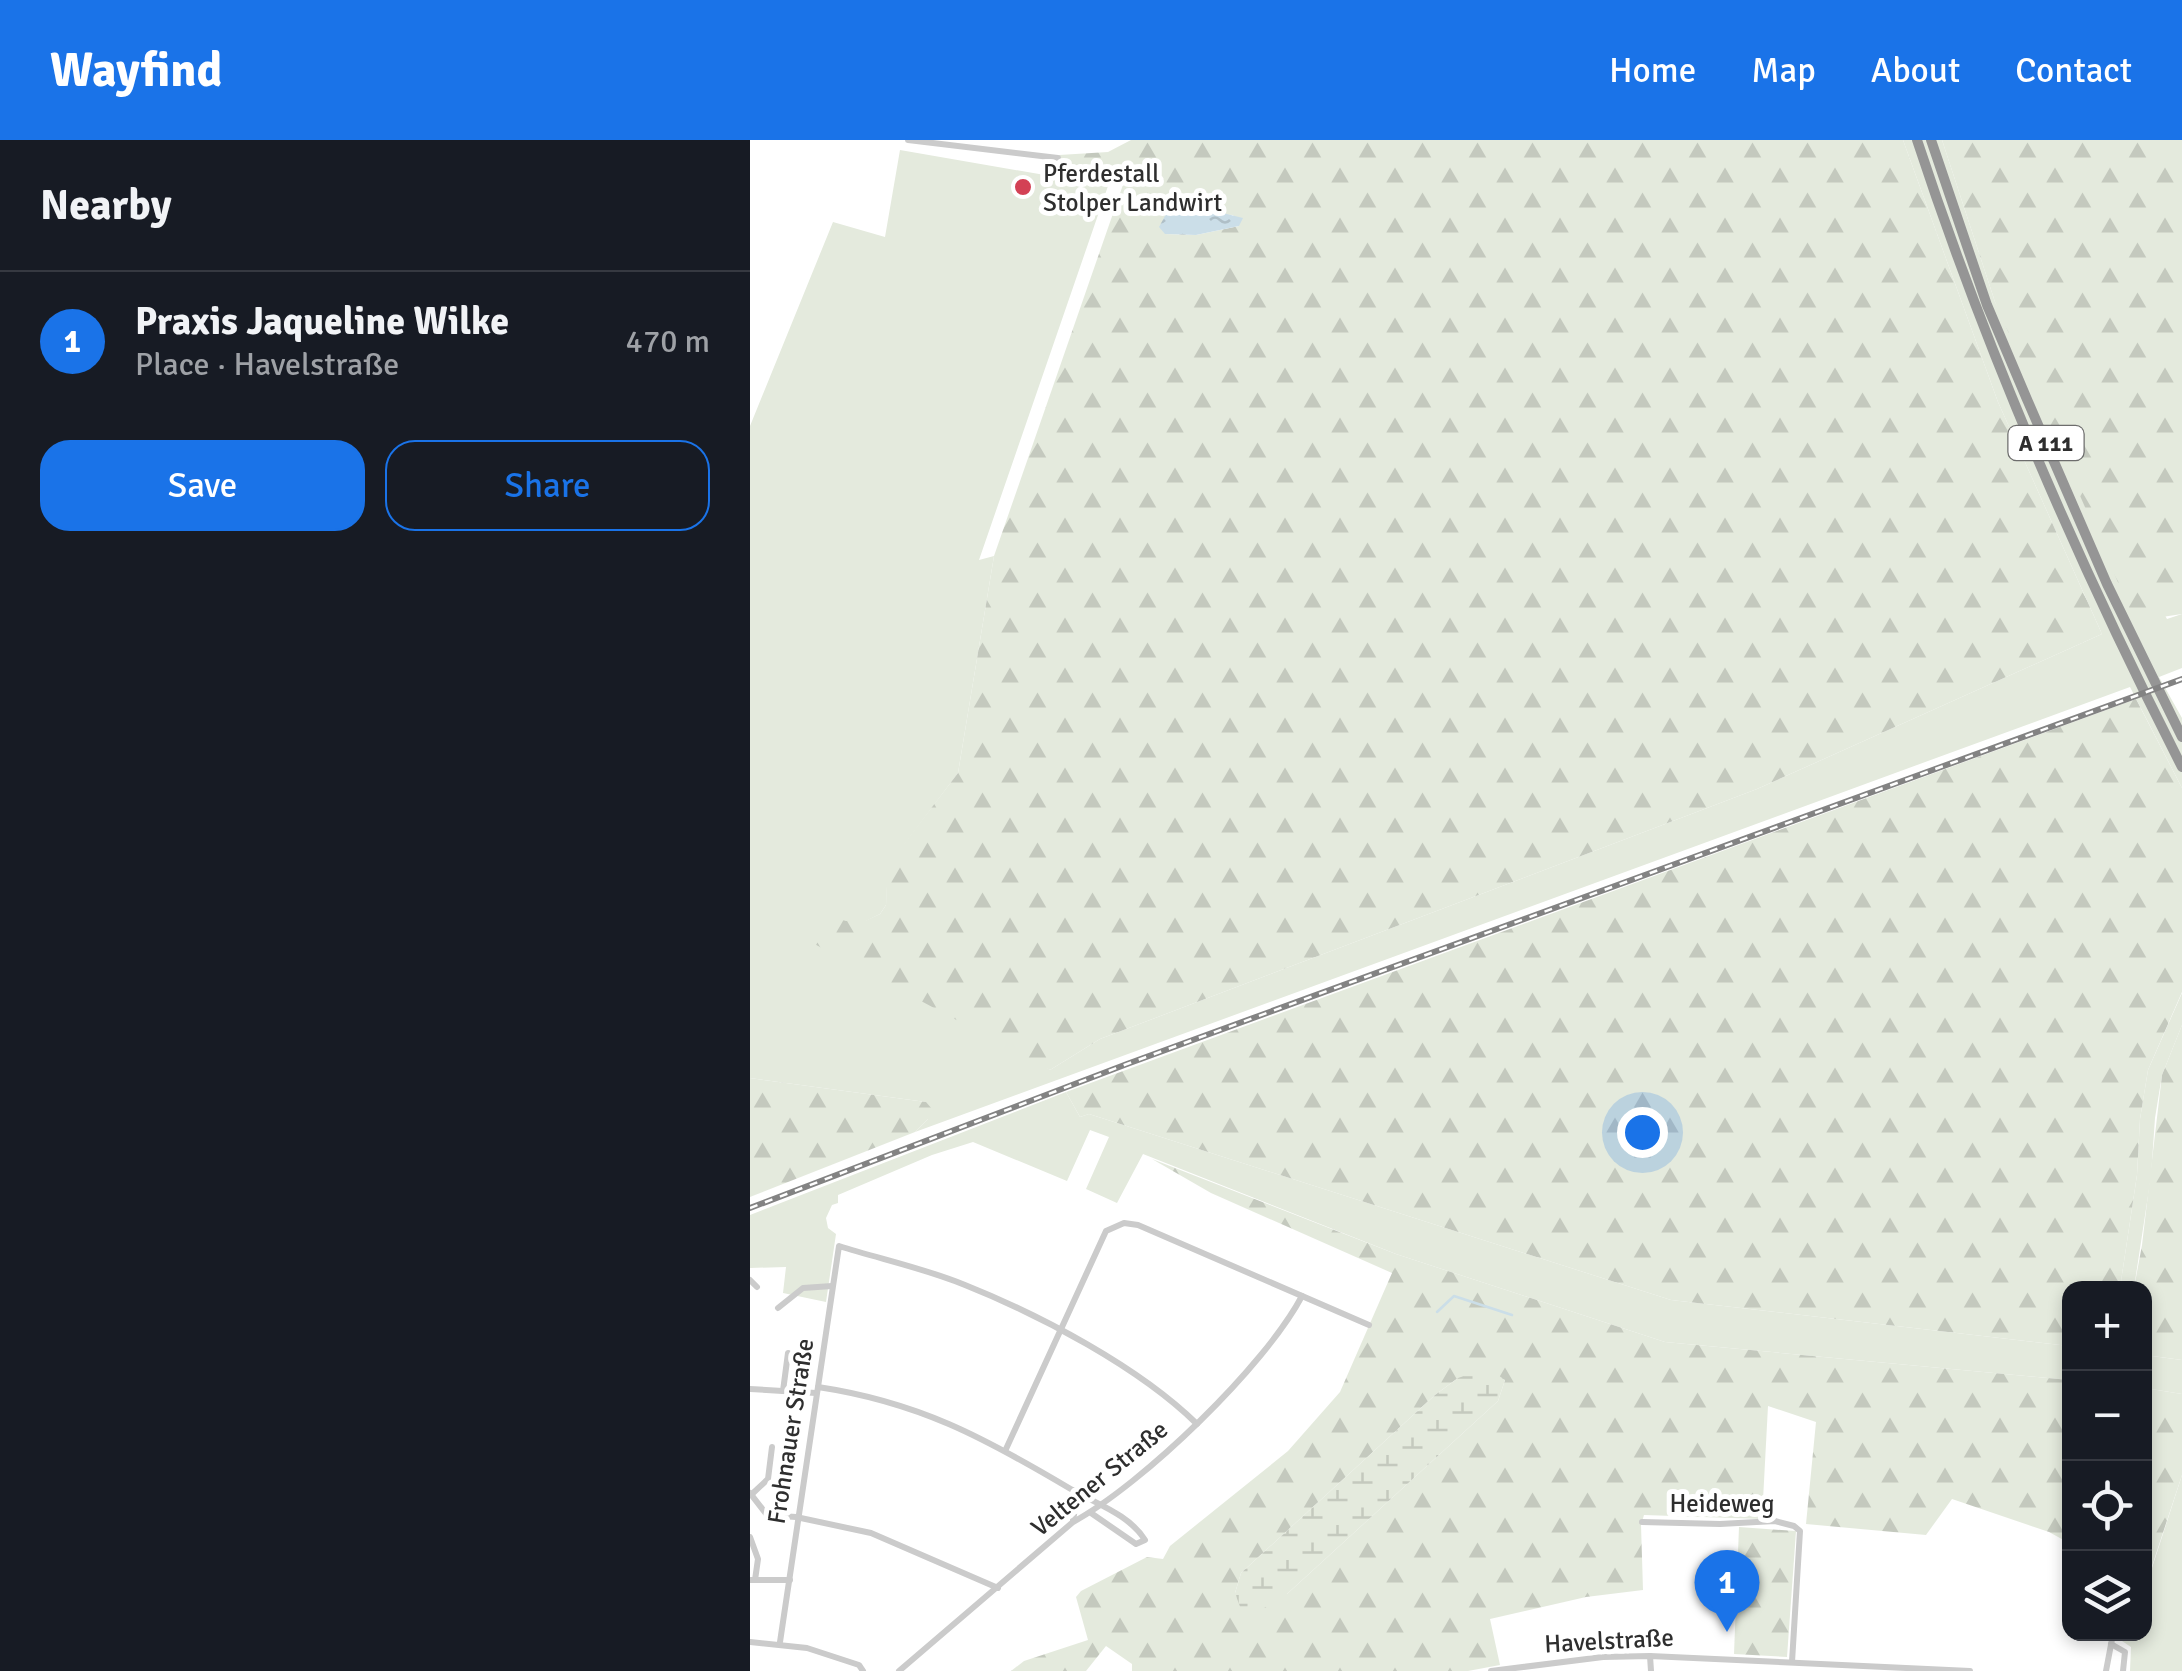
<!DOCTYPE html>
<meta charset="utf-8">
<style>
body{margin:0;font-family:Signika,sans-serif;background:#242831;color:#f1f3f6}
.controls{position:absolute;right:30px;bottom:30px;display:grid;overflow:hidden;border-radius:20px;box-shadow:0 5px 15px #0003}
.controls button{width:90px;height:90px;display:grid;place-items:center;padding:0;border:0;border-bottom:2px solid #363941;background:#171b24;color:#f1f3f6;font:50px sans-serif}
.you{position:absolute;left:892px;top:992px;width:35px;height:35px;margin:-25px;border:8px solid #fff;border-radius:50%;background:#1a73e8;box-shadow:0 0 0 15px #1a73e833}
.badge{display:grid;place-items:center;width:65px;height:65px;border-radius:50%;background:#1a73e8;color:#fff;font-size:32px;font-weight:700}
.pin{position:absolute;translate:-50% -82px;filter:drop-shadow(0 2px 5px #0008)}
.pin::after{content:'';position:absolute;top:52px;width:35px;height:30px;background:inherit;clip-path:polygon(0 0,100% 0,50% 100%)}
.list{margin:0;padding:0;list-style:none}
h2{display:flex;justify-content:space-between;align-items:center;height:130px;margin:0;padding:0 40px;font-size:42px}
h2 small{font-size:32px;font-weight:400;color:#9ea1a6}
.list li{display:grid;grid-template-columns:65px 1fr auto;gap:30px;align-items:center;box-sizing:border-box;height:140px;padding:0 40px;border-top:2px solid #363941}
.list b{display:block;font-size:38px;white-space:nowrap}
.list p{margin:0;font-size:32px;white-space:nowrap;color:#9ea1a6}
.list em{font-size:32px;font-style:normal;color:#9ea1a6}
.actions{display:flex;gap:20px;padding:30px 40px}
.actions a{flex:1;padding:22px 0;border:2px solid #1a73e8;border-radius:30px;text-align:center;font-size:35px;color:#1a73e8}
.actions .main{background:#1a73e8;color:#fff}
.icon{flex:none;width:55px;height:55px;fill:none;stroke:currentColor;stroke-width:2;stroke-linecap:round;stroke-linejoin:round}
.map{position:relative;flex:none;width:1432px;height:1531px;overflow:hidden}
header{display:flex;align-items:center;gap:60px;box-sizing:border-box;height:140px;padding:0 50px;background:#1a73e8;color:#fff}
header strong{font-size:48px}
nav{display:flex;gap:55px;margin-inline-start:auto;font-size:35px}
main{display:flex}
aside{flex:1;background:#171b24}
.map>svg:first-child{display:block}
.green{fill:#e4eadd}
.forest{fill:url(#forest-firs);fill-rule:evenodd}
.wetland{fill:url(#wetland-marsh)}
.water{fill:url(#water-ripples)}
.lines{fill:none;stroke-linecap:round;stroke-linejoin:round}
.stream{stroke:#cbdee8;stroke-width:2.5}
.minor{stroke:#cbcbcb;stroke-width:6}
.highway{stroke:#959595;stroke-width:10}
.rail-casing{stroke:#838383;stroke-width:6}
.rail{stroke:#fff;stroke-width:2.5;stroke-dasharray:8;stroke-linecap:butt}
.poi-dot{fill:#d34155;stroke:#fff;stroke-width:4}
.labels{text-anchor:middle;stroke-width:10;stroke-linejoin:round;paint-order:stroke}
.shield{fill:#fff;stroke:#6d6d6d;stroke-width:2.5}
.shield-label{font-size:22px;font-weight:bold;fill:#2e2e2e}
.poi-label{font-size:25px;fill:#2e2e2e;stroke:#fff;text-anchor:start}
.street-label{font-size:25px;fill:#2e2e2e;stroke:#fff}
</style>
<header>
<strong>Wayfind</strong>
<nav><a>Home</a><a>Map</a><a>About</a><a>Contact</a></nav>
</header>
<main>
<aside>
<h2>Nearby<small></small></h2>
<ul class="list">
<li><span class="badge">1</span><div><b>Praxis Jaqueline Wilke</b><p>Place · Havelstraße</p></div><em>470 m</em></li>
</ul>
<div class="actions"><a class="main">Save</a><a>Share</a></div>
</aside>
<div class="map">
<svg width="1432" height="1531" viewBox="0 0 1432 1531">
<defs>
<pattern id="forest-firs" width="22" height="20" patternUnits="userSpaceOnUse" patternTransform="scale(2.5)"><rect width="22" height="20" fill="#e4eadd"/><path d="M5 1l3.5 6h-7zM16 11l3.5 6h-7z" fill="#c4c9be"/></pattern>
<pattern id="wetland-marsh" width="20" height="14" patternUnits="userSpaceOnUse" patternTransform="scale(2.5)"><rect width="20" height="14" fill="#e4eadd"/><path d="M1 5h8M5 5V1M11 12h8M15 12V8" fill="none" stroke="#c4c9be"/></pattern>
<pattern id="water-ripples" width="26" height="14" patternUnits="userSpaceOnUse" patternTransform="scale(2.5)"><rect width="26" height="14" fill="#cbdee8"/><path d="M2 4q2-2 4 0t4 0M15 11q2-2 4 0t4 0" fill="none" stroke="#afbfc7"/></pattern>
</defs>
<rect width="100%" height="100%" fill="#fff"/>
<g class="green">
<path d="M1153,0H1192L1245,162L1417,479L1432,474V528L1409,537L1432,578V648L1380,547L165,992L178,979L176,962L0,938V286L83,82L135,97L150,10L358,46L229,420L244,416L208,633L138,726L136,765L130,774L116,781H95L300,930L350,899L1007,649L1352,494L1248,262Z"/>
<path d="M1432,853V885L1412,935L1405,978L1401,1036L1384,1148H1370L1387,1035L1390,979L1398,930Z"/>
<path d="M316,952L330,977L339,974L921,1160L1319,1206V1240L915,1202L646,1114L393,1014L367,1063L336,1049L359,997L340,990L317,1041L223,1002L182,1015L88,1055V1063L82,1065L76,1078L78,1088L86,1094L76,1162L33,1153L36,1127L0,1128V1075Z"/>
<path d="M1394,1215L1432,1220V1254L1395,1248Z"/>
<path d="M1432,1335V1531H1380L1381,1507L1366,1497L1367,1494H1394L1395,1427L1402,1428Z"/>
</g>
<g class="forest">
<path d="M381,0H1153L1248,262L1352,494L1007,649L350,899L300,930L57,800L78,776L96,781H115L130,774L136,765L137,726L208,633L244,416L375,39L306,27L309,15L358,12ZM422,72L483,75L489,86L446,95L415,94Z"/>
<path d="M1192,0H1432V474L1385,481L1245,162Z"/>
<path d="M1386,559L1432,648V852L1398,930L1390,979L1387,1035L1370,1148H1320L1319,1206L921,1160L339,974L330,977L316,952Z"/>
<path d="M1432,885V1220L1395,1215L1394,1148H1384L1392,1105L1412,935Z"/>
<path d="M0,938L176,962L182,969L178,979L165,992L0,1057Z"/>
<path d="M402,1019L646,1114L915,1202L1319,1240V1403L1299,1392L1202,1359L1176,1395L1056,1384L1066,1282L1018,1266L1012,1379L894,1375L891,1385L893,1450L836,1457L740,1479L750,1525L718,1531H382V1524L356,1506L336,1531H261L274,1521L338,1500L326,1457L331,1451L397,1417L413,1419L420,1406L538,1311L590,1252L642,1133L461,1053ZM708,1238L755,1240L748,1261L537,1454L485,1453L491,1433L685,1255Z"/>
<path d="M1395,1248L1432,1254V1335L1401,1429L1394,1427L1395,1397L1402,1374L1395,1371Z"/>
<path d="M989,1387L1046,1391L1037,1517L984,1514Z"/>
</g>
<path class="wetland" d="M738,1228L755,1240L748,1261L537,1454L514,1468L492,1472L485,1453L491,1433L685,1255L708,1238Z"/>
<path class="water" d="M461,70L493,78L489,86L446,95L415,94L409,87L416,74H443Z"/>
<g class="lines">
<path class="stream" d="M687,1172L704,1156L762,1175"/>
<g class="minor">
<path d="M158,0L308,18"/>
<path d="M0,1140L7,1147"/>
<path d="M28,1168L53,1148L82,1146"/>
<path d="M68,1247C168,1262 233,1297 319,1348C344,1363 379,1374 395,1400L386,1404L341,1373"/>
<path d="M0,1249L66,1253"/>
<path d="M33,1251L38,1213"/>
<path d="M256,1309L356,1091L374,1083L388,1085L619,1185"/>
<path d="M323,1350L327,1359L323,1380"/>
<path d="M0,1353L17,1375L46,1377L121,1393L248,1448"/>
<path d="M2,1354L18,1339L22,1307"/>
<path d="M892,1382L970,1384L1025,1381L1044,1386L1050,1391L1042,1522"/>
<path d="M0,1397L8,1419L5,1440"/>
<path d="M0,1440H40"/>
<path d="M0,1502L57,1508L109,1525L113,1531"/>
<path d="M30,1502L89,1106C130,1119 174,1128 215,1145C290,1175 389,1227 447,1284"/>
<path d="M1361,1504L1375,1512L1373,1531"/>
<path d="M900,1516L901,1531"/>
<path d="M149,1531L323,1382C393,1344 515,1226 552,1156"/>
<path d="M741,1531L853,1517L900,1516L1220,1531"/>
<path d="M1356,1531L1363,1494"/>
</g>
<g class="highway">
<path d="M1167,0C1238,216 1329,425 1432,627"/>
<path d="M1181,0L1237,165L1276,257L1357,444L1432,597"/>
</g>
<defs>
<path id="rail" d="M0,1068L377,924L1432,539"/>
</defs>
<use href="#rail" class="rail-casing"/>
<use href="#rail" class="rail"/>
</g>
<circle class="poi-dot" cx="273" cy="47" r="10"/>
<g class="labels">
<rect class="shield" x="1258.5" y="286" width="75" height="34" rx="8"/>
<g class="shield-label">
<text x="1296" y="311">A 111</text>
</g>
<g class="poi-label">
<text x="293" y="42">Pferdestall<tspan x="293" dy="29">Stolper Landwirt</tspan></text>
</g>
<g class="street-label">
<text transform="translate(40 1291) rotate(-81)" y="9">Frohnauer Straße</text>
<text transform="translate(349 1338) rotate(-39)" y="9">Veltener Straße</text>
<text x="972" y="1372">Heideweg</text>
<text transform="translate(859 1500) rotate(-3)" y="9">Havelstraße</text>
</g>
</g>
</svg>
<div class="controls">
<button>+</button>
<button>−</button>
<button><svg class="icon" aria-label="locate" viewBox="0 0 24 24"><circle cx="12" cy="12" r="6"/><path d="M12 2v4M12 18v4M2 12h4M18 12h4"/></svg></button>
<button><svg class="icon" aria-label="layers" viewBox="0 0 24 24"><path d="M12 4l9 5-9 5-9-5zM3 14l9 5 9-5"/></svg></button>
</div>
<div class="you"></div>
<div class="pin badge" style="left:977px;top:1492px">1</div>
</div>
</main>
